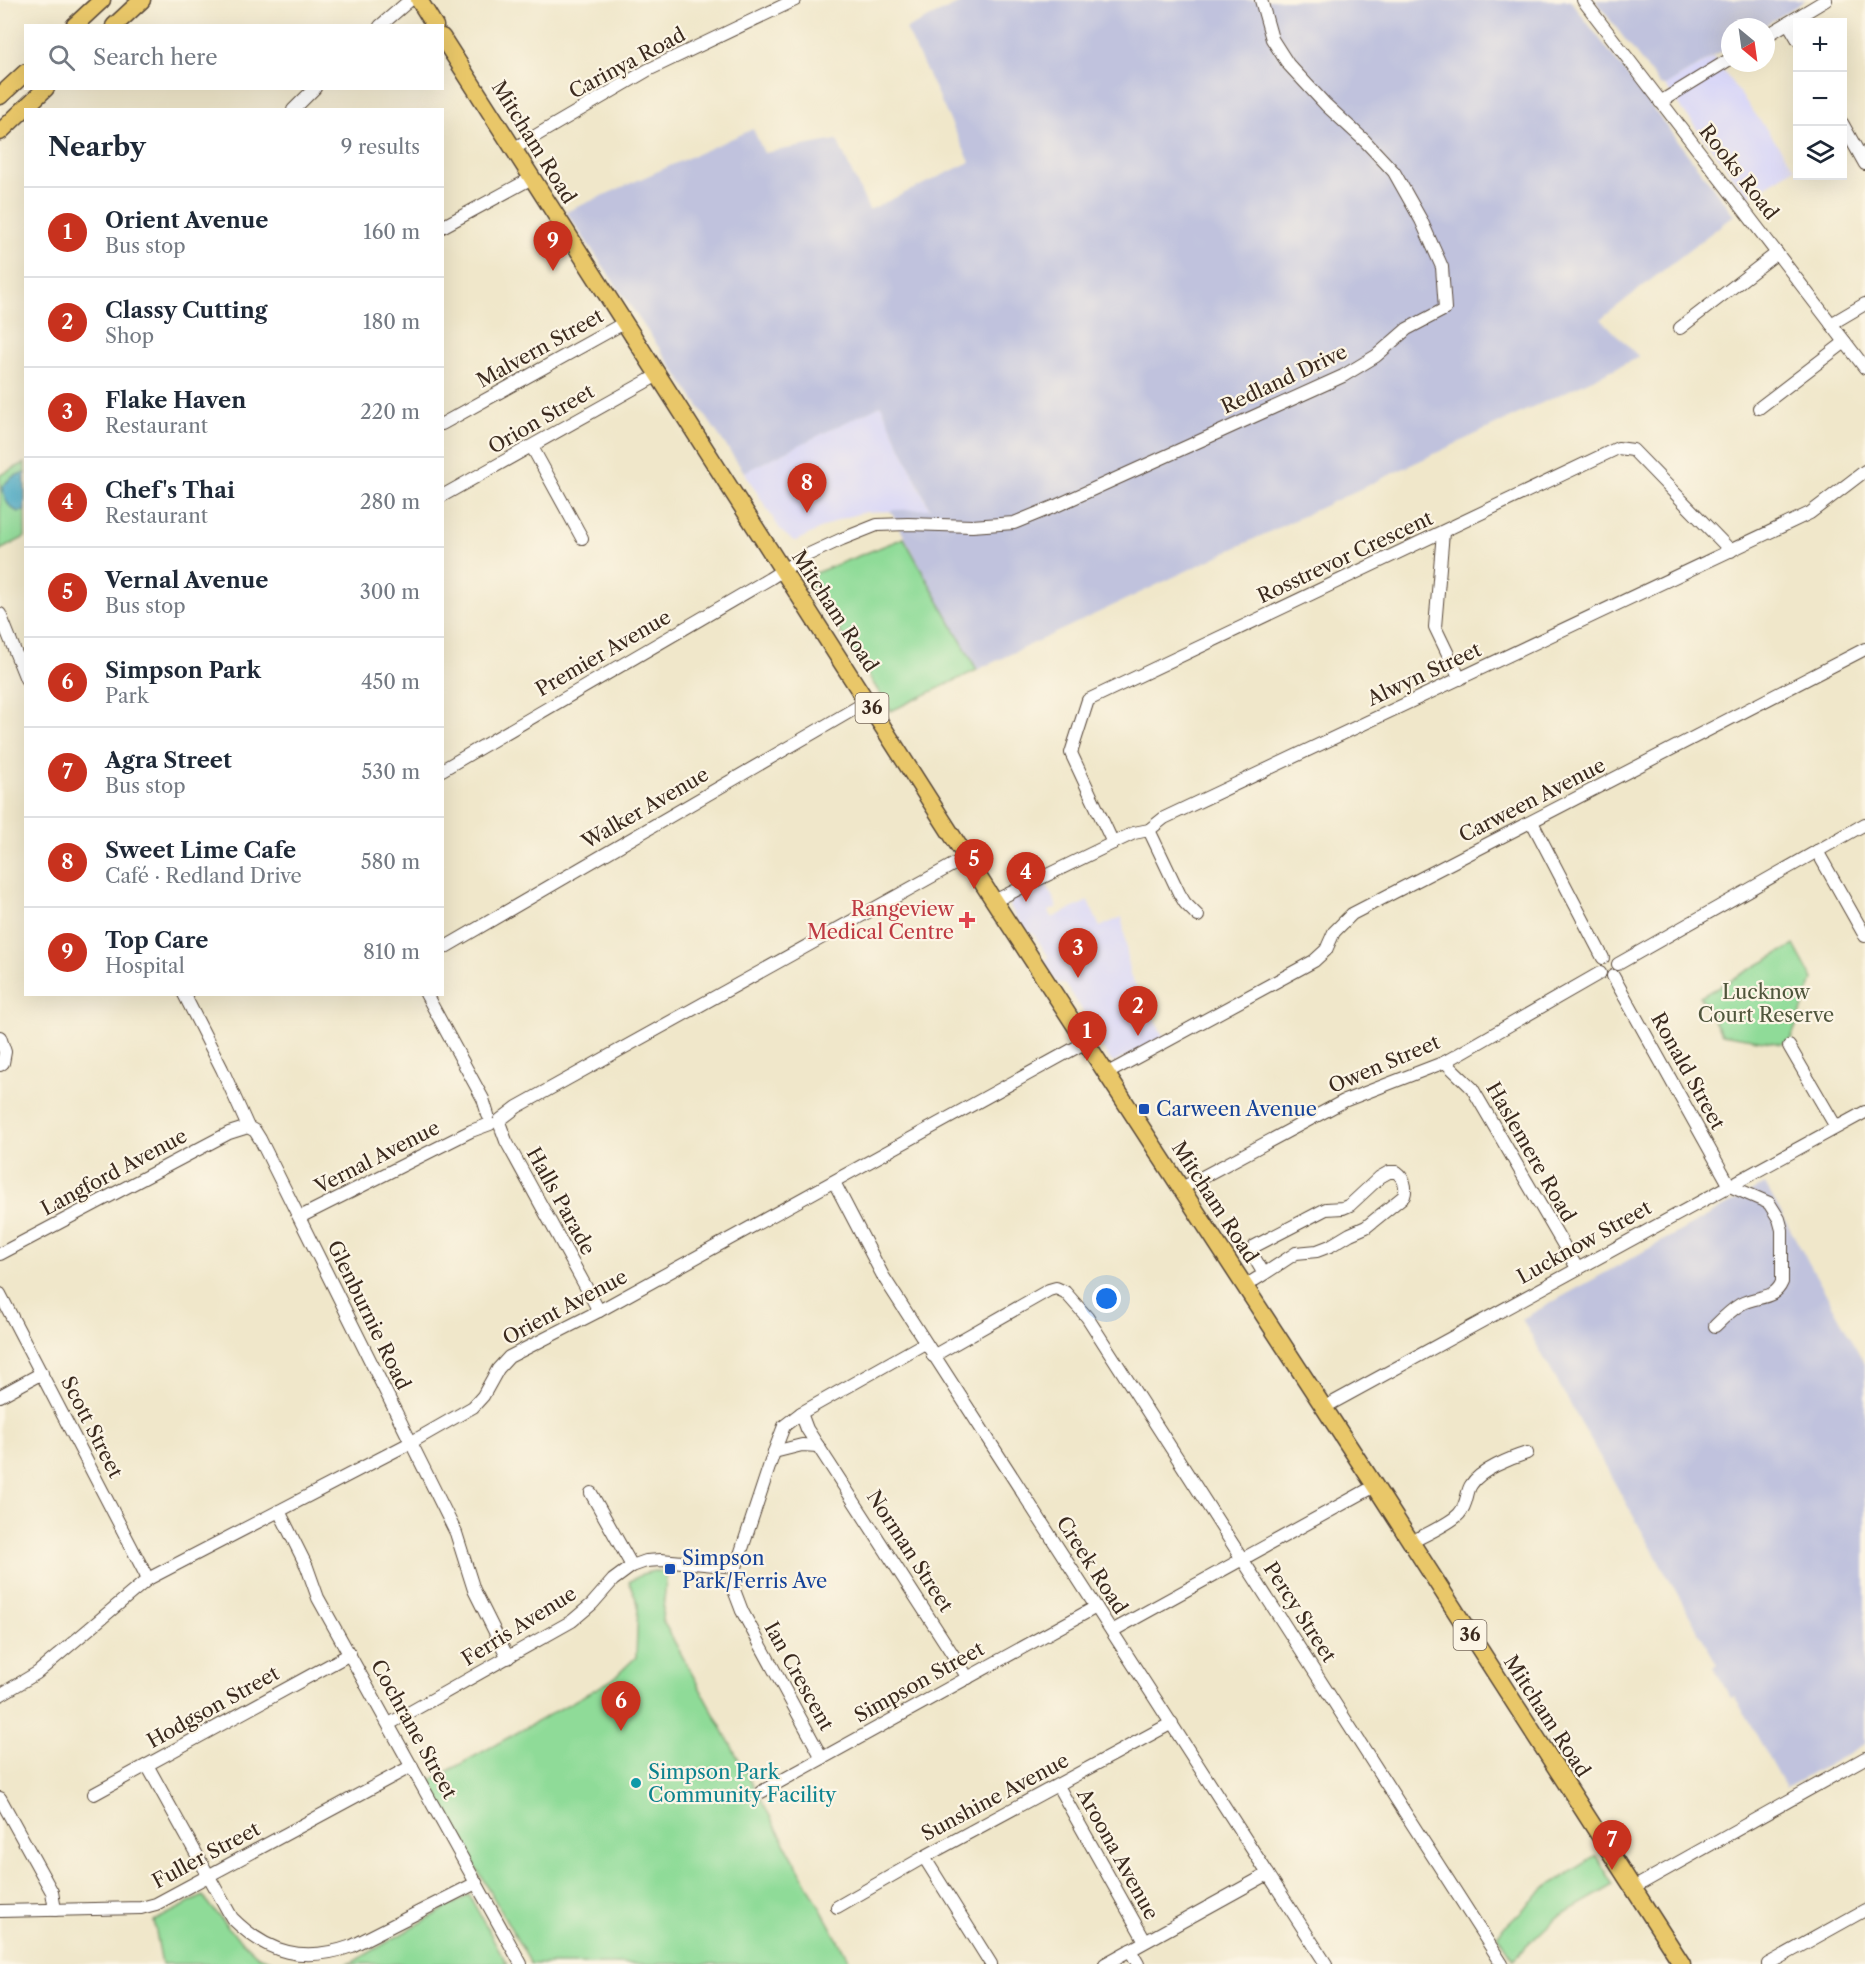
<!DOCTYPE html>
<meta charset="utf-8">
<style>
body{margin:0;font-family:"Libre Caslon Text",serif;background:#f6f6f7;color:#1f2937}
.controls{position:absolute;right:18px;top:18px;display:grid;overflow:hidden;border-radius:0px;box-shadow:0 6px 24px #0002}
.controls button{width:54px;height:54px;display:grid;place-items:center;padding:0;border:0;border-bottom:2px solid #e0e1e3;background:#fff;color:#1f2937;font:30px sans-serif}
.compass{position:absolute;left:1721px;top:18px;width:54px;height:54px;border-radius:50%;background:#fff;box-shadow:0 6px 24px #0002;rotate:151deg}
.you{position:absolute;left:1107px;top:1299px;width:21px;height:21px;margin:-15px;border:4px solid #fff;border-radius:50%;background:#1a73e8;box-shadow:0 0 0 9px #1a73e833}
.badge{display:grid;place-items:center;width:39px;height:39px;border-radius:50%;background:#c8321e;color:#fff;font-size:20px;font-weight:700}
.pin{position:absolute;translate:-50% -50px;filter:drop-shadow(0 2px 3px #0008)}
.pin::after{content:'';position:absolute;top:32px;width:21px;height:18px;background:inherit;clip-path:polygon(0 0,100% 0,50% 100%)}
.list{margin:0;padding:0;list-style:none}
h2{display:flex;justify-content:space-between;align-items:center;height:78px;margin:0;padding:0 24px;font-size:26px}
h2 small{font-size:20px;font-weight:400;color:#747a83}
.list li{display:grid;grid-template-columns:39px 1fr auto;gap:18px;align-items:center;box-sizing:border-box;height:90px;padding:0 24px;border-top:2px solid #e0e1e3}
.list b{display:block;font-size:22px;white-space:nowrap}
.list p{margin:0;font-size:20px;white-space:nowrap;color:#747a83}
.list em{font-size:20px;font-style:normal;color:#747a83}
.icon{flex:none;width:33px;height:33px;fill:none;stroke:currentColor;stroke-width:2;stroke-linecap:round;stroke-linejoin:round}
.map{position:relative;flex:none;width:1865px;height:1964px;overflow:hidden}
.search{position:absolute;background:#fff;box-shadow:0 6px 24px #0002;left:24px;top:24px;width:420px;height:66px;display:flex;align-items:center;gap:15px;box-sizing:border-box;padding:0 21px;border-radius:0px;color:#747a83;font-size:22px}
.panel{position:absolute;background:#fff;box-shadow:0 6px 24px #0002;left:24px;top:108px;width:420px;height:888px;border-radius:0px}
.map>svg:first-child{display:block}
.built{fill:#d9d7f7}
.industrial{fill:#c0c2dd}
.green{fill:#8fdb98;stroke:#65825b;stroke-width:1.5}
.water{fill:#48abc7;stroke:#426a72;stroke-width:1.5}
.lines{fill:none;stroke-linecap:round;stroke-linejoin:round}
.minor-casing{stroke:#564638;stroke-width:14}
.major-casing{stroke:#564638;stroke-width:19}
.minor{stroke:#fff;stroke-width:12}
.major{stroke:#e9c769;stroke-width:16}
.health-dot{fill:#e0444e;stroke:#fcf5e5;stroke-width:2}
.transit-dot{fill:#1a4fb4;stroke:#fcf5e5;stroke-width:2}
.culture-dot{fill:#0f9aa8;stroke:#fcf5e5;stroke-width:2}
.labels{text-anchor:middle;stroke-width:4.5;stroke-linejoin:round;paint-order:stroke}
.shield{fill:#fcf5e5;stroke:#75675a;stroke-width:1.5}
.shield-label{font-size:18px;font-weight:bold;fill:#3b2a1e}
.street-label{font-size:20px;fill:#3b2a1e;stroke:#fcf5e5}
.health-label{font-size:20px;fill:#be3a42;stroke:#fcf5e5;text-anchor:end}
.park-label{font-size:20px;fill:#50563c;stroke:#fcf5e5}
.transit-label{font-size:20px;fill:#164399;stroke:#fcf5e5;text-anchor:start}
.culture-label{font-size:20px;fill:#0d838f;stroke:#fcf5e5;text-anchor:start}
</style>
<div class="map">
<svg width="1865" height="1964" viewBox="0 0 1865 1964">
<rect width="100%" height="100%" fill="#fcf5e5"/>
<filter id="ink" filterUnits="userSpaceOnUse"><feTurbulence type="fractalNoise" baseFrequency=".0167" numOctaves="2"/><feDisplacementMap in="SourceGraphic" scale="12" xChannelSelector="R" yChannelSelector="G"/><feConvolveMatrix kernelMatrix="1 2 1 2 8 2 1 2 1" color-interpolation-filters="sRGB"/></filter>
<filter id="wash" filterUnits="userSpaceOnUse"><feTurbulence type="fractalNoise" baseFrequency=".008" numOctaves="4" result="noise"/><feDisplacementMap in="SourceGraphic" scale="24" xChannelSelector="R" yChannelSelector="G"/><feGaussianBlur stdDeviation="1.35" result="paint"/><feColorMatrix in="noise" values="0 0 0 0 0 0 0 0 0 0 0 0 0 0 0 0 0 1.4 0 .05"/><feComposite in="paint" operator="in"/></filter>
<g filter="url(#wash)">
<rect width="100%" height="100%" fill="#f0e7ca"/>
<g class="built">
<path d="M1713,57L1795,168L1748,197L1665,86Z"/>
<path d="M881,405L930,510L865,512L840,519L796,541L792,540L781,531L744,472Z"/>
<path d="M1045,881L1056,904V908L1049,911L1052,918L1088,901L1100,927L1122,917L1130,975L1164,1037L1114,1063L1111,1061L1084,1022L1086,1016L1066,985L1056,982L1043,961L1044,960H1047L1048,956L1033,933H1027L1010,907L1012,897Z"/>
</g>
<g class="industrial">
<path d="M966,0H1570L1734,215L1601,319L1639,357L977,670L890,510L930,509L881,405L744,472L566,212L753,129L764,153L837,140L869,210L970,162L906,29Z"/>
<path d="M1595,0H1806L1762,27H1730V46L1665,86L1660,85Z"/>
<path d="M1765,1184L1865,1364V1744L1786,1788L1735,1697L1731,1698L1713,1667L1717,1664L1522,1319Z"/>
</g>
<g class="green">
<path d="M25,463V537L0,550V475Z"/>
<path d="M904,538L977,670L891,711L805,577Z"/>
<path d="M1794,945L1813,980L1791,1039L1782,1044L1722,1034L1700,997Z"/>
<path d="M654,1571L667,1572L662,1619L851,1964H531L428,1782L612,1680L636,1657L638,1604L629,1582L642,1574Z"/>
<path d="M1596,1856L1614,1885L1556,1918L1513,1959L1497,1935L1544,1889Z"/>
<path d="M469,1895L507,1964H345L353,1962Z"/>
<path d="M203,1896L229,1929L258,1956L281,1964H162L154,1921Z"/>
</g>
<path class="water" d="M25,473V511L18,512C7,506 4,499 2,487C8,479 16,474 25,473Z"/>
</g>
<g filter="url(#ink)">
<g class="lines">
<defs>
<g id="minor">
<path d="M1583,0L1865,368"/>
<path d="M1788,23L1798,40"/>
<path d="M380,26L410,0"/>
<path d="M1766,36L1826,0"/>
<path d="M1660,102L1730,59"/>
<path d="M293,110L315,88"/>
<path d="M1842,123L1865,164"/>
<path d="M513,149L648,70L795,0"/>
<path d="M442,227L532,178"/>
<path d="M1831,324L1865,304"/>
<path d="M1680,328L1777,253"/>
<path d="M1759,408L1845,342"/>
<path d="M442,424L624,323"/>
<path d="M532,447L582,538"/>
<path d="M442,496L658,375"/>
<path d="M1443,532L1435,627L1460,679"/>
<path d="M0,614L26,679"/>
<path d="M442,770L769,579L805,556L842,539L877,525L908,524L972,526L1014,523L1058,505L1343,376L1376,356L1407,329L1445,309L1442,267L1421,220L1394,172L1365,141L1326,105L1288,64L1272,39L1261,0"/>
<path d="M1532,822L1603,958"/>
<path d="M1149,830L1179,893L1185,903L1198,916"/>
<path d="M1113,843L1071,753L1088,700L1618,448L1633,450L1731,551"/>
<path d="M1817,851L1865,936"/>
<path d="M994,901L1113,843L1134,833L1149,830L1164,818L1810,513L1865,471"/>
<path d="M442,949L868,701"/>
<path d="M1618,964L1865,824"/>
<path d="M1613,976L1730,1186L1769,1203L1779,1219L1782,1230V1282C1774,1301 1757,1295 1741,1304C1731,1310 1723,1318 1715,1326"/>
<path d="M184,994L222,1069L248,1127L255,1131L260,1139L456,1533L474,1590L508,1658"/>
<path d="M426,994L483,1099L488,1115"/>
<path d="M0,1037L5,1052L3,1063L0,1065"/>
<path d="M1789,1046L1836,1127"/>
<path d="M1445,1062L1472,1088L1577,1268"/>
<path d="M1106,1074L1314,961L1326,950L1334,932L1352,914L1865,649"/>
<path d="M500,1120L517,1107L967,857"/>
<path d="M499,1122L506,1141L599,1311"/>
<path d="M834,1182L883,1276L1326,1964"/>
<path d="M1182,1188L1344,1101L1445,1062L1600,973"/>
<path d="M300,1217L471,1131L490,1124"/>
<path d="M0,1254L229,1133L248,1127"/>
<path d="M1245,1286L1264,1274L1251,1252L1255,1246L1326,1209L1343,1208L1350,1205L1380,1177L1389,1172H1396C1404,1178 1407,1187 1404,1196L1366,1227L1350,1234L1330,1246L1317,1251L1296,1253L1264,1274"/>
<path d="M0,1294L148,1579"/>
<path d="M933,1356L1049,1290L1056,1288L1065,1292L1087,1317L1502,1964"/>
<path d="M0,1396L42,1373"/>
<path d="M1323,1408L1865,1112"/>
<path d="M801,1413L807,1429L968,1678"/>
<path d="M774,1452L802,1445L818,1446"/>
<path d="M591,1493L632,1566"/>
<path d="M279,1511L307,1567L318,1598L521,1964"/>
<path d="M1411,1542C1423,1536 1451,1523 1459,1514C1468,1504 1466,1492 1471,1485C1480,1470 1511,1458 1527,1453"/>
<path d="M1112,1631L1375,1486"/>
<path d="M0,1695L37,1673L148,1579L410,1443L473,1407L483,1396L498,1369L509,1357L599,1311L1086,1042"/>
<path d="M389,1724L572,1621L592,1604L613,1580L632,1566L646,1561L661,1560L736,1567"/>
<path d="M822,1758L742,1611L734,1590L736,1567L774,1452L784,1426L801,1413L925,1343"/>
<path d="M147,1765L232,1918C268,1954 304,1963 352,1946L476,1883"/>
<path d="M1058,1786L1145,1941"/>
<path d="M761,1792L1096,1607"/>
<path d="M94,1794L350,1654"/>
<path d="M0,1798L52,1892L55,1910"/>
<path d="M924,1857L991,1964"/>
<path d="M1633,1888L1865,1758"/>
<path d="M837,1907L924,1857L1172,1723"/>
<path d="M0,1911L141,1908L156,1904L412,1766"/>
<path d="M1130,1950L1138,1964"/>
<path d="M1105,1964L1268,1874"/>
<path d="M1768,1964L1865,1910"/>
</g>
<g id="major">
<path d="M419,0L435,26"/>
<path d="M74,26L102,0"/>
<path d="M114,26L142,0"/>
<path d="M442,37L994,901L1375,1486L1682,1964"/>
<path d="M0,96L26,72"/>
<path d="M0,132L46,88"/>
</g>
</defs>
<use href="#minor" class="minor-casing"/>
<use href="#major" class="major-casing"/>
<use href="#minor" class="minor"/>
<use href="#major" class="major"/>
</g>
</g>
<path class="health-dot" d="M964 911h6v6h6v6h-6v6h-6v-6h-6v-6h6z"/>
<g class="transit-dot">
<rect x="1138" y="1103" width="12" height="12" rx="3"/>
<rect x="664" y="1563" width="12" height="12" rx="3"/>
</g>
<circle class="culture-dot" cx="636" cy="1783" r="6"/>
<g class="labels">
<g class="shield">
<rect x="855.5" y="693" width="33" height="30" rx="4.5"/>
<rect x="1453.5" y="1620" width="33" height="30" rx="4.5"/>
</g>
<g class="shield-label">
<text x="872" y="714">36</text>
<text x="1470" y="1641">36</text>
</g>
<g class="street-label">
<text transform="translate(627 63) rotate(-28)" y="7">Carinya Road</text>
<text transform="translate(534 142) rotate(58)" y="7">Mitcham Road</text>
<text transform="translate(1739 172) rotate(52)" y="7">Rooks Road</text>
<text transform="translate(540 348) rotate(-29)" y="7">Malvern Street</text>
<text transform="translate(1284 379) rotate(-25)" y="7">Redland Drive</text>
<text transform="translate(541 419) rotate(-30)" y="7">Orion Street</text>
<text transform="translate(1345 557) rotate(-25)" y="7">Rosstrevor Crescent</text>
<text transform="translate(835 611) rotate(57)" y="7">Mitcham Road</text>
<text transform="translate(603 653) rotate(-30)" y="7">Premier Avenue</text>
<text transform="translate(1424 674) rotate(-25)" y="7">Alwyn Street</text>
<text transform="translate(1532 800) rotate(-27)" y="7">Carween Avenue</text>
<text transform="translate(645 808) rotate(-30)" y="7">Walker Avenue</text>
<text transform="translate(1384 1064) rotate(-23)" y="7">Owen Street</text>
<text transform="translate(1688 1071) rotate(61)" y="7">Ronald Street</text>
<text transform="translate(1531 1152) rotate(60)" y="7">Haslemere Road</text>
<text transform="translate(377 1157) rotate(-27)" y="7">Vernal Avenue</text>
<text transform="translate(114 1172) rotate(-28)" y="7">Langford Avenue</text>
<text transform="translate(561 1201) rotate(61)" y="7">Halls Parade</text>
<text transform="translate(1215 1202) rotate(57)" y="7">Mitcham Road</text>
<text transform="translate(1584 1242) rotate(-29)" y="7">Lucknow Street</text>
<text transform="translate(565 1307) rotate(-28)" y="7">Orient Avenue</text>
<text transform="translate(369 1315) rotate(64)" y="7">Glenburnie Road</text>
<text transform="translate(92 1427) rotate(63)" y="7">Scott Street</text>
<text transform="translate(910 1551) rotate(57)" y="7">Norman Street</text>
<text transform="translate(1092 1565) rotate(57)" y="7">Creek Road</text>
<text transform="translate(1300 1612) rotate(57)" y="7">Percy Street</text>
<text transform="translate(519 1626) rotate(-32)" y="7">Ferris Avenue</text>
<text transform="translate(799 1676) rotate(61)" y="7">Ian Crescent</text>
<text transform="translate(919 1682) rotate(-29)" y="7">Simpson Street</text>
<text transform="translate(213 1707) rotate(-29)" y="7">Hodgson Street</text>
<text transform="translate(1547 1716) rotate(57)" y="7">Mitcham Road</text>
<text transform="translate(414 1729) rotate(61)" y="7">Cochrane Street</text>
<text transform="translate(995 1797) rotate(-28)" y="7">Sunshine Avenue</text>
<text transform="translate(1118 1854) rotate(61)" y="7">Aroona Avenue</text>
<text transform="translate(206 1855) rotate(-28)" y="7">Fuller Street</text>
</g>
<g class="health-label">
<text x="954" y="916">Rangeview<tspan x="954" dy="23">Medical Centre</tspan></text>
</g>
<g class="park-label">
<text x="1766" y="999">Lucknow<tspan x="1766" dy="23">Court Reserve</tspan></text>
</g>
<g class="transit-label">
<text x="1156" y="1116">Carween Avenue</text>
<text x="682" y="1565">Simpson<tspan x="682" dy="23">Park/Ferris Ave</tspan></text>
</g>
<g class="culture-label">
<text x="648" y="1779">Simpson Park<tspan x="648" dy="23">Community Facility</tspan></text>
</g>
</g>
</svg>
<div class="controls">
<button>+</button>
<button>−</button>
<button><svg class="icon" aria-label="layers" viewBox="0 0 24 24"><path d="M12 4l9 5-9 5-9-5zM3 14l9 5 9-5"/></svg></button>
</div>
<svg class="compass" viewBox="-18 -18 36 36"><path d="M0-13l5 13h-10z" fill="#e53935"/><path d="M0 13l5-13h-10z" fill="#747a83"/></svg>
<div class="you"></div>
<div class="pin badge" style="left:1087px;top:1061px">1</div>
<div class="pin badge" style="left:1138px;top:1036px">2</div>
<div class="pin badge" style="left:1078px;top:978px">3</div>
<div class="pin badge" style="left:1026px;top:902px">4</div>
<div class="pin badge" style="left:974px;top:889px">5</div>
<div class="pin badge" style="left:621px;top:1731px">6</div>
<div class="pin badge" style="left:1612px;top:1870px">7</div>
<div class="pin badge" style="left:807px;top:513px">8</div>
<div class="pin badge" style="left:553px;top:271px">9</div>
<div class="search"><svg class="icon" aria-label="search" viewBox="0 0 24 24"><circle cx="10" cy="10" r="6"/><path d="M15 15l6 6"/></svg>Search here</div>
<section class="panel">
<h2>Nearby<small>9 results</small></h2>
<ul class="list">
<li><span class="badge">1</span><div><b>Orient Avenue</b><p>Bus stop</p></div><em>160 m</em></li>
<li><span class="badge">2</span><div><b>Classy Cutting</b><p>Shop</p></div><em>180 m</em></li>
<li><span class="badge">3</span><div><b>Flake Haven</b><p>Restaurant</p></div><em>220 m</em></li>
<li><span class="badge">4</span><div><b>Chef's Thai</b><p>Restaurant</p></div><em>280 m</em></li>
<li><span class="badge">5</span><div><b>Vernal Avenue</b><p>Bus stop</p></div><em>300 m</em></li>
<li><span class="badge">6</span><div><b>Simpson Park</b><p>Park</p></div><em>450 m</em></li>
<li><span class="badge">7</span><div><b>Agra Street</b><p>Bus stop</p></div><em>530 m</em></li>
<li><span class="badge">8</span><div><b>Sweet Lime Cafe</b><p>Café · Redland Drive</p></div><em>580 m</em></li>
<li><span class="badge">9</span><div><b>Top Care</b><p>Hospital</p></div><em>810 m</em></li>
</ul>
</section>
</div>
